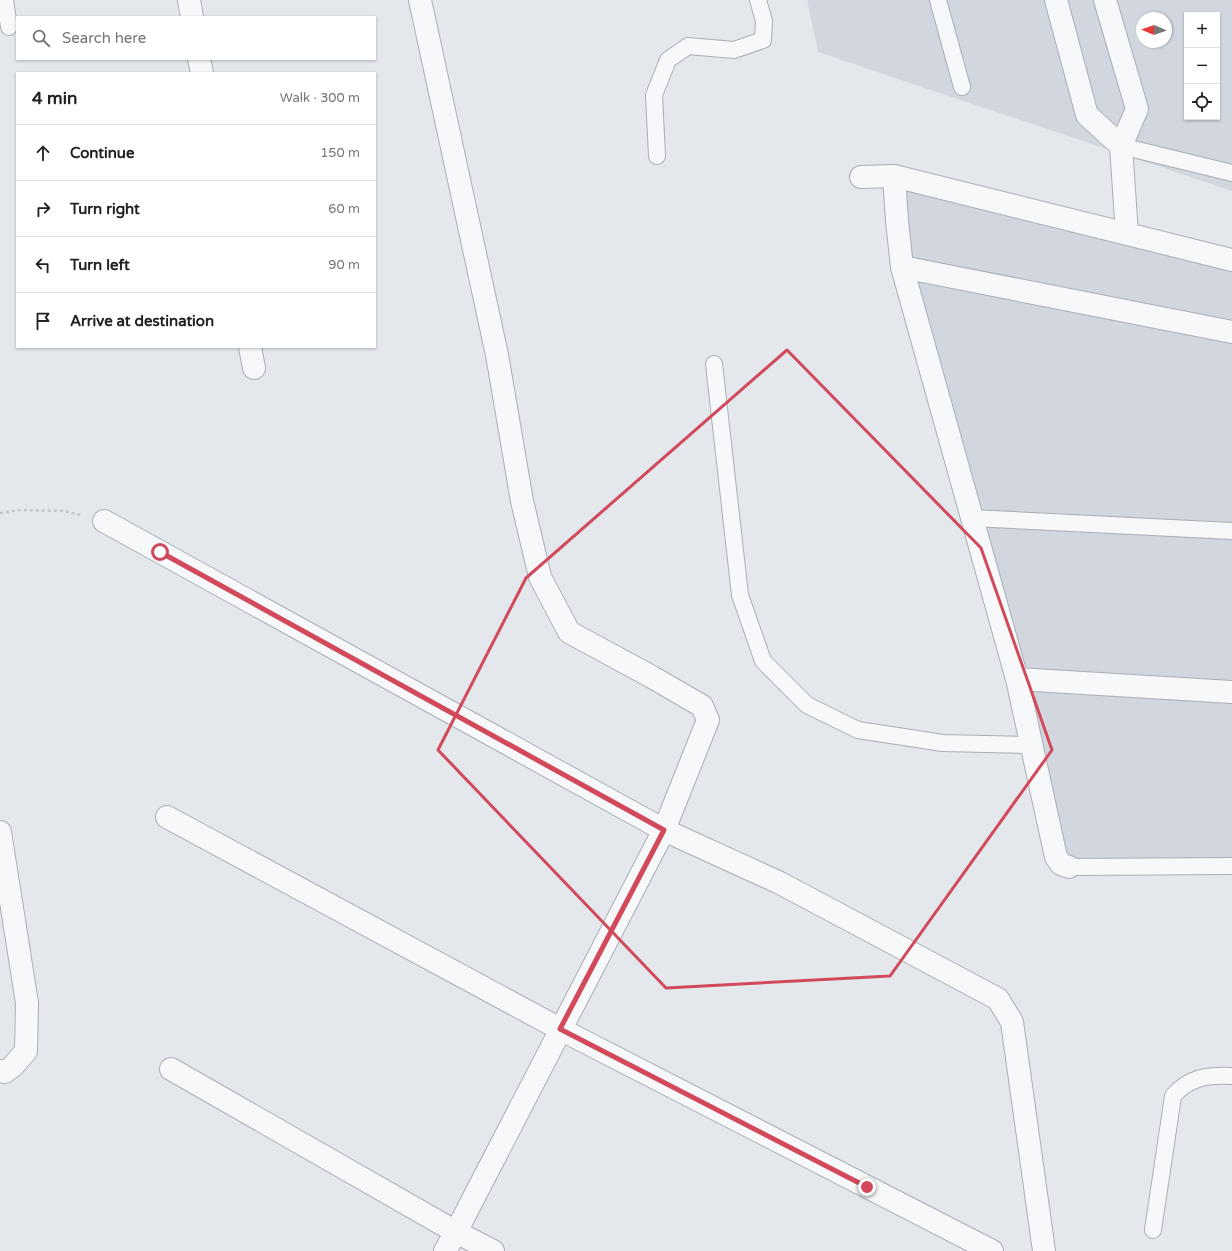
<!DOCTYPE html>
<meta charset="utf-8">
<style>
body{margin:0;font-family:"Varela Round",sans-serif;background:#f6f6f6;color:#202124}
.controls{position:absolute;right:12px;top:12px;display:grid;overflow:hidden;border-radius:0px;box-shadow:0 1px 3px #0004}
.controls button{width:36px;height:36px;display:grid;place-items:center;padding:0;border:0;border-bottom:1px solid #e0e0e0;background:#fff;color:#202124;font:20px sans-serif}
.compass{position:absolute;left:1136px;top:12px;width:36px;height:36px;border-radius:50%;background:#fff;box-shadow:0 1px 3px #0004;rotate:272deg}
.stop{position:absolute;width:12px;height:12px;margin:-9px;border:3px solid #d1495b;border-radius:50%;background:#fff}
.stop.end{background:#d1495b;border-color:#fff;box-shadow:0 1px 4px #0008}
.list{margin:0;padding:0;list-style:none}
h2{display:flex;justify-content:space-between;align-items:center;height:52px;margin:0;padding:0 16px;font-size:17px}
h2 small{font-size:13px;font-weight:400;color:#757577}
.list li{display:grid;grid-template-columns:26px 1fr auto;gap:12px;align-items:center;box-sizing:border-box;height:56px;padding:0 16px;border-top:1px solid #e0e0e0}
.list b{display:block;font-size:15px;white-space:nowrap}
.list em{font-size:13px;font-style:normal;color:#757577}
.icon{flex:none;width:22px;height:22px;fill:none;stroke:currentColor;stroke-width:2;stroke-linecap:round;stroke-linejoin:round}
.map{position:relative;flex:none;width:1232px;height:1251px;overflow:hidden}
.search{position:absolute;background:#fff;box-shadow:0 1px 3px #0004;left:16px;top:16px;width:360px;height:44px;display:flex;align-items:center;gap:10px;box-sizing:border-box;padding:0 14px;border-radius:0px;color:#757577;font-size:15px}
.panel{position:absolute;background:#fff;box-shadow:0 1px 3px #0004;left:16px;top:72px;width:360px;height:276px;border-radius:0px}
.map>svg:first-child{display:block}
.built{fill:#d2d6de;fill-rule:evenodd}
.lines{fill:none;stroke-linecap:round;stroke-linejoin:round}
.lane-casing{stroke:#a9aeb7;stroke-width:18}
.street-casing{stroke:#a9aeb7;stroke-width:24}
.path{stroke:#c2c5cb;stroke-width:2.5;stroke-dasharray:3 3;stroke-linecap:butt}
.lane{stroke:#f7f8fa;stroke-width:16}
.street{stroke:#f7f8fa;stroke-width:22}
.route{stroke:#d1495b;stroke-width:5}
.marked{fill:none;stroke:#d1495b;stroke-width:3;stroke-linejoin:round}
</style>
<div class="map">
<svg width="1232" height="1251" viewBox="0 0 1232 1251">
<rect width="100%" height="100%" fill="#e4e7ec"/>
<g class="built">
<path d="M807,0H1232V191L818,52ZM1187,15H1217V117H1187ZM1142,18H1166V42H1142Z"/>
<path d="M898,168L1232,251V872L1052,868L1007,673L894,268Z"/>
</g>
<g class="lines">
<defs>
<g id="lane">
<path d="M5,0L9,27"/>
<path d="M938,0L962,87"/>
<path d="M1121,146L1232,173"/>
<path d="M657,156L654,95L668,60L688,46L734,50L763,40L764,21L758,0"/>
<path d="M714,364L740,595L763,661L807,705L858,730L943,743L1031,745"/>
<path d="M971,518L1232,531"/>
<path d="M1069,867L1232,866"/>
<path d="M1153,1230L1173,1096C1189,1077 1208,1075 1232,1076"/>
</g>
<g id="street">
<path d="M189,0L192,17"/>
<path d="M420,0L497,355L522,501L540,577L569,632L652,677L702,706L708,720L664,830L456,1232L445,1251"/>
<path d="M1056,0L1087,115L1121,146"/>
<path d="M1105,0L1137,109L1121,146L1127,234"/>
<path d="M199,59L202,73"/>
<path d="M894,176L897,221L902,267L1017,679L1056,857L1061,864L1069,867"/>
<path d="M861,177L894,176L1232,260"/>
<path d="M902,267L1232,332"/>
<path d="M250,347L254,368"/>
<path d="M104,521L664,830L780,883L998,999L1012,1022L1044,1251"/>
<path d="M1017,679L1232,692"/>
<path d="M167,817L560,1029L992,1251"/>
<path d="M0,832L27,1003L26,1051L13,1066L5,1072L0,1071"/>
<path d="M171,1069L456,1232L493,1251"/>
</g>
</defs>
<use href="#lane" class="lane-casing"/>
<use href="#street" class="street-casing"/>
<path class="path" d="M0,513L20,510L65,511L81,515"/>
<use href="#lane" class="lane"/>
<use href="#street" class="street"/>
</g>
<g class="lines">
<path class="route" d="M160,552L664,830L560,1029L867,1187"/>
</g>
<path class="marked" d="M787,350L981,548L1052,750L890,976L666,988L438,750L526,578Z"/>
</svg>
<div class="controls">
<button>+</button>
<button>−</button>
<button><svg class="icon" aria-label="locate" viewBox="0 0 24 24"><circle cx="12" cy="12" r="6"/><path d="M12 2v4M12 18v4M2 12h4M18 12h4"/></svg></button>
</div>
<svg class="compass" viewBox="-18 -18 36 36"><path d="M0-13l5 13h-10z" fill="#e53935"/><path d="M0 13l5-13h-10z" fill="#757577"/></svg>
<div class="stop" style="left:160px;top:552px"></div>
<div class="stop end" style="left:867px;top:1187px"></div>
<div class="search"><svg class="icon" aria-label="search" viewBox="0 0 24 24"><circle cx="10" cy="10" r="6"/><path d="M15 15l6 6"/></svg>Search here</div>
<section class="panel">
<h2>4 min<small>Walk · 300 m</small></h2>
<ul class="list">
<li><svg class="icon" aria-label="ahead" viewBox="0 0 24 24"><path d="M12 20V5M6 11l6-6 6 6"/></svg><div><b>Continue</b></div><em>150 m</em></li>
<li><svg class="icon" aria-label="right" viewBox="0 0 24 24"><path d="M7 20v-9h11M14 6l5 5-5 5"/></svg><div><b>Turn right</b></div><em>60 m</em></li>
<li><svg class="icon" aria-label="left" viewBox="0 0 24 24"><path d="M17 20v-9H6M10 6l-5 5 5 5"/></svg><div><b>Turn left</b></div><em>90 m</em></li>
<li><svg class="icon" aria-label="arrive" viewBox="0 0 24 24"><path d="M6 21V4h12l-3 4 3 4H6"/></svg><div><b>Arrive at destination</b></div></li>
</ul>
</section>
</div>
